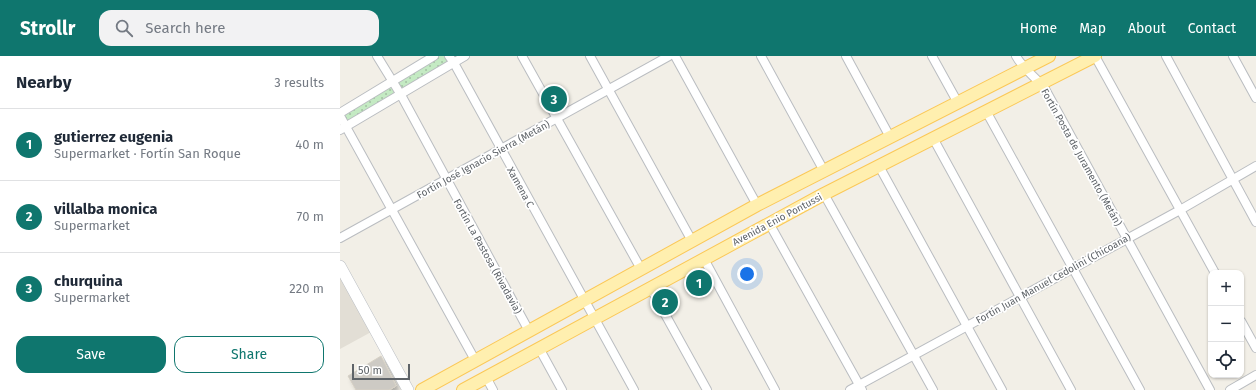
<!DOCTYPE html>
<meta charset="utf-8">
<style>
body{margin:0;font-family:"Fira Sans",sans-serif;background:#f2f2f3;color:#1f2937}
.controls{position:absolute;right:12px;bottom:12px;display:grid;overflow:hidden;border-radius:8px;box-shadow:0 1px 3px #0004}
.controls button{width:36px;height:36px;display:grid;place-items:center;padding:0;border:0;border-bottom:1px solid #e0e1e3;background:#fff;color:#1f2937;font:20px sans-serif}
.scale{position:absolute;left:12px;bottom:10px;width:58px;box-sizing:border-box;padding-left:4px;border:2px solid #5e6368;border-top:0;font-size:11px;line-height:14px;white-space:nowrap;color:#5e6368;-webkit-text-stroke:3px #fff;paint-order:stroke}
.you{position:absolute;left:407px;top:218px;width:14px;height:14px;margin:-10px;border:3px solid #fff;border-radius:50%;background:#1a73e8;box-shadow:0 0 0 6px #1a73e833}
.badge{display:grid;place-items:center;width:26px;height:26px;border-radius:50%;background:#0f766e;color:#fff;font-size:13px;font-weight:700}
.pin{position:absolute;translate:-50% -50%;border:2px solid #fff;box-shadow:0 1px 4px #0006}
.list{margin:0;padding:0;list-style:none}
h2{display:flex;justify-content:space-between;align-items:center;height:52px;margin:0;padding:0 16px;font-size:17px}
h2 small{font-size:13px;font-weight:400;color:#747a83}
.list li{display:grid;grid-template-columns:26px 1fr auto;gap:12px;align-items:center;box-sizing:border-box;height:72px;padding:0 16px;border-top:1px solid #e0e1e3}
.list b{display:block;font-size:15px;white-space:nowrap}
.list p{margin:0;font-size:13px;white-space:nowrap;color:#747a83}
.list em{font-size:13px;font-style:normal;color:#747a83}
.actions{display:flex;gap:8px;padding:12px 16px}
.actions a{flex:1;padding:9px 0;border:1px solid #0f766e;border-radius:12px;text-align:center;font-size:14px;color:#0f766e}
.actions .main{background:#0f766e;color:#fff}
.icon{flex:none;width:22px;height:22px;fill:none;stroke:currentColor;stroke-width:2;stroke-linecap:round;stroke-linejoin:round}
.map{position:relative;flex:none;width:916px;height:334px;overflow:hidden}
header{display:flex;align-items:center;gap:24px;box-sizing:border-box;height:56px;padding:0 20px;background:#0f766e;color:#fff}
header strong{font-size:19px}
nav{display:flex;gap:22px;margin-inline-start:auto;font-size:14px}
.search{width:280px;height:36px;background:#f2f2f3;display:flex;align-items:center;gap:10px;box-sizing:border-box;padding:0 14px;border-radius:12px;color:#747a83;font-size:15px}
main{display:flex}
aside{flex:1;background:#fff}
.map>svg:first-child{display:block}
.education{fill:#e2ded5}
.grass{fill:url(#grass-dots)}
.building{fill:#cdcac4;stroke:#d7d1c5;filter:url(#shadow)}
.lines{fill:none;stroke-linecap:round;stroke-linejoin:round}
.street-casing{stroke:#babdc1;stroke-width:10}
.secondary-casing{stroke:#babec3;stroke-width:12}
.primary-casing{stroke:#fbc857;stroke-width:14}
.street{stroke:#fff;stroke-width:8}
.secondary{stroke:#fff;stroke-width:11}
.primary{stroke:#ffefaf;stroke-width:12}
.labels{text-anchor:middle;stroke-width:3.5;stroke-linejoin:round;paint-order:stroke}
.street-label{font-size:10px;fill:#5e6368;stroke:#fff}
</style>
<header>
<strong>Strollr</strong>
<div class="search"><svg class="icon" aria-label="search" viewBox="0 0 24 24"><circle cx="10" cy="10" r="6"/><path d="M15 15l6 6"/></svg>Search here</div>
<nav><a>Home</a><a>Map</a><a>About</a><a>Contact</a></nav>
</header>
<main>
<aside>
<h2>Nearby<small>3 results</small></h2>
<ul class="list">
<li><span class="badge">1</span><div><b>gutierrez eugenia</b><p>Supermarket · Fortín San Roque</p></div><em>40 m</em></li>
<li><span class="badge">2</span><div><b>villalba monica</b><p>Supermarket</p></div><em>70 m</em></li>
<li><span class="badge">3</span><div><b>churquina</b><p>Supermarket</p></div><em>220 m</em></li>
</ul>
<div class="actions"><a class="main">Save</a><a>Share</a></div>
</aside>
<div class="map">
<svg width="916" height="334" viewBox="0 0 916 334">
<defs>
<pattern id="grass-dots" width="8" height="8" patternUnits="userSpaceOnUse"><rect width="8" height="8" fill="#c4eac3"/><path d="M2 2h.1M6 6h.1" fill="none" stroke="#a2c1a2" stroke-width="1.8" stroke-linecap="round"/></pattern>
<filter id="shadow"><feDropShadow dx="3.5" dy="3.5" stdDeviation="2" flood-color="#0004"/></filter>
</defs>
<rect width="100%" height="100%" fill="#f2efe7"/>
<path class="education" d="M0,216L33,275L0,293Z"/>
<path class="grass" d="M95,0H124L0,73V57Z"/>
<path class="building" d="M41,300L56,330L49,334H16L8,320Z"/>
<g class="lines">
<defs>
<g id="street">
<path d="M37,0L61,39L189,275"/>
<path d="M109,0L114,7L294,334"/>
<path d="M182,0L301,213"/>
<path d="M250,0L352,185"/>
<path d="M335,0L417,149"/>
<path d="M421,0L484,115"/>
<path d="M506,0L550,81"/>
<path d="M592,0L618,47"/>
<path d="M676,0C683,13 696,21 705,33L870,334"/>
<path d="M755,0L875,217"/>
<path d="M826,0L916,166"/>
<path d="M893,0L916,42"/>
<path d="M646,55L800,334"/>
<path d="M0,57L94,0"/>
<path d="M0,60L135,304"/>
<path d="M0,74L125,0"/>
<path d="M593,82L731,334"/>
<path d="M539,110L662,334"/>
<path d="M484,138L593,334"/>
<path d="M429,167L522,334"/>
<path d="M0,182L329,0"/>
<path d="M364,203L435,334"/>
<path d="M310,231L367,334"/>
<path d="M901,265L916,292"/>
<path d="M199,292L222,334"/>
<path d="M146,321L153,334"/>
<path d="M510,334L840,154L916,110"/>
<path d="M890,334L916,319"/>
</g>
<path id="secondary" d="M0,210L68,334"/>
<g id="primary">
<path d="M82,334L417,149L709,0"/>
<path d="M123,334L484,138L755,0"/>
</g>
</defs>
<use href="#street" class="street-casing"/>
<use href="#secondary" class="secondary-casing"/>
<use href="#primary" class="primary-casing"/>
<use href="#street" class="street"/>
<use href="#secondary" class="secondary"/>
<use href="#primary" class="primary"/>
</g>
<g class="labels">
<g class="street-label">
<text transform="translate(742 101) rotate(61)" y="4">Fortín Posta de Juramento (Metán)</text>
<text transform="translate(143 103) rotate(-29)" y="4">Fortín José Ignacio Sierra (Metán)</text>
<text transform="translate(181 131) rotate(61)" y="4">Xamena C</text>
<text transform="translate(437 163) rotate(-28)" y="4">Avenida Enio Pontussi</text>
<text transform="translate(148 200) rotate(61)" y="4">Fortín La Pastosa (Rivadavia)</text>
<text transform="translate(713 222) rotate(-29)" y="4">Fortín Juan Manuel Cedolini (Chicoana)</text>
</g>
</g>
</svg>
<div class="controls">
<button>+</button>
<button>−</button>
<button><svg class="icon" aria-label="locate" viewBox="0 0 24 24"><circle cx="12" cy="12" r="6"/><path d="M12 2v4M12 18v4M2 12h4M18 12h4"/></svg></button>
</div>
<div class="scale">50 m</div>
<div class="you"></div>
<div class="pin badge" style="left:359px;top:227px">1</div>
<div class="pin badge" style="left:325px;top:246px">2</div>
<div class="pin badge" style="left:214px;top:43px">3</div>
</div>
</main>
